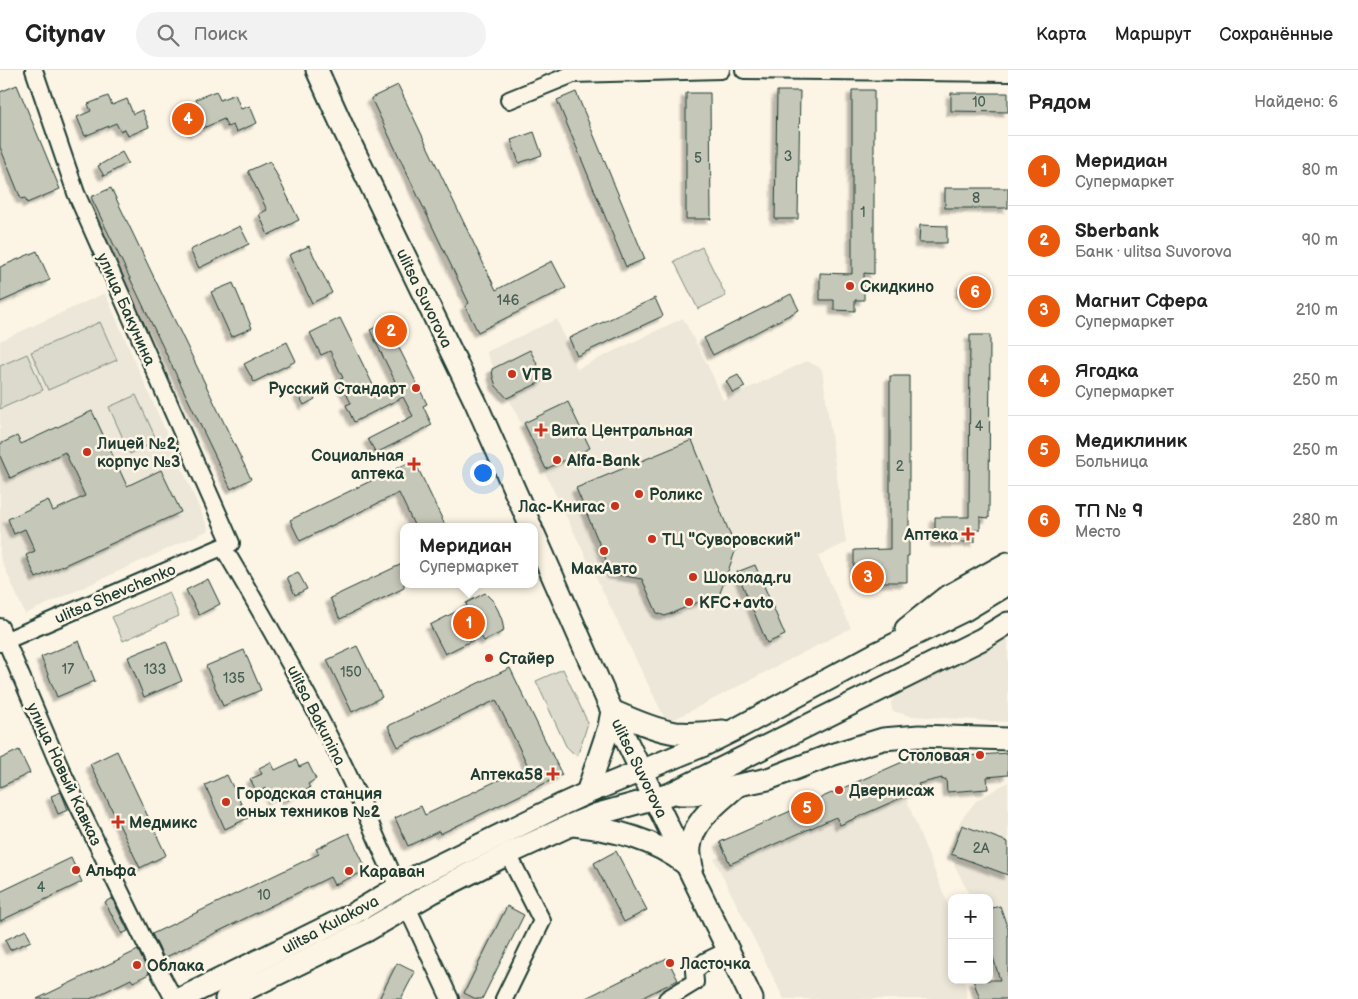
<!DOCTYPE html>
<html lang="ru">
<meta charset="utf-8">
<style>
body{margin:0;font-family:"Balsamiq Sans",sans-serif;background:#f2f2f2;color:#222}
.controls{position:absolute;right:15px;bottom:15px;display:grid;overflow:hidden;border-radius:10px;box-shadow:0 2px 8px #0003}
.controls button{width:45px;height:45px;display:grid;place-items:center;padding:0;border:0;border-bottom:1px solid #e0e0e0;background:#fff;color:#222;font:25px sans-serif}
.you{position:absolute;left:482px;top:402px;width:18px;height:18px;margin:-12px;border:4px solid #fff;border-radius:50%;background:#1a73e8;box-shadow:0 0 0 8px #1a73e833}
.badge{display:grid;place-items:center;width:32px;height:32px;border-radius:50%;background:#ea580c;color:#fff;font-size:16px;font-weight:700}
.pin{position:absolute;translate:-50% -50%;border:2px solid #fff;box-shadow:0 1px 5px #0006}
.popup{position:absolute;left:400px;top:453px;width:138px;height:65px;box-sizing:border-box;display:grid;place-content:center;border-radius:10px;background:#fff;filter:drop-shadow(0 1px 4px #0005);font-size:16px;white-space:nowrap;color:#767676}
.popup b{font-size:19px;color:#222}
.popup::after{content:'';position:absolute;left:50%;top:100%;margin-left:-10px;border:10px solid transparent;border-top-color:#fff}
.list{margin:0;padding:0;list-style:none}
h2{display:flex;justify-content:space-between;align-items:center;height:65px;margin:0;padding:0 20px;font-size:21px}
h2 small{font-size:16px;font-weight:400;color:#767676}
.list li{display:grid;grid-template-columns:32px 1fr auto;gap:15px;align-items:center;box-sizing:border-box;height:70px;padding:0 20px;border-top:1px solid #e0e0e0}
.list b{display:block;font-size:19px;white-space:nowrap}
.list p{margin:0;font-size:16px;white-space:nowrap;color:#767676}
.list em{font-size:16px;font-style:normal;color:#767676}
.icon{flex:none;width:28px;height:28px;fill:none;stroke:currentColor;stroke-width:2;stroke-linecap:round;stroke-linejoin:round}
.map{position:relative;flex:none;width:1008px;height:929px;overflow:hidden}
header{display:flex;align-items:center;gap:30px;box-sizing:border-box;height:70px;padding:0 25px;background:#fff;border-bottom:1px solid #e0e0e0}
header strong{font-size:24px}
nav{display:flex;gap:28px;margin-inline-start:auto;font-size:18px}
.search{width:350px;height:45px;background:#f2f2f2;display:flex;align-items:center;gap:12px;box-sizing:border-box;padding:0 18px;border-radius:28px;color:#767676;font-size:19px}
main{display:flex}
aside{flex:1;background:#fff}
.map>svg:first-child{display:block}
.built{fill:#ece7d8}
.green{fill:#dcdacc;stroke:#7e8c80}
.building{fill:#c5c7b9;stroke:#1f3d34;filter:url(#shadow)}
.lines{fill:none;stroke-linecap:round;stroke-linejoin:round}
.minor-casing{stroke:#1f3d34;stroke-width:20}
.major-casing{stroke:#1f3d34;stroke-width:25}
.minor{stroke:#fcf5e5;stroke-width:16}
.major{stroke:#fcf5e5;stroke-width:21}
.poi-dot{fill:#c8321e;stroke:#fcf5e5;stroke-width:2}
.labels{text-anchor:middle;stroke-width:5;stroke-linejoin:round;paint-order:stroke}
.number-label{font-size:14px;fill:#486055}
.poi-label{font-size:16px;font-weight:bold;fill:#1f3d34;stroke:#fcf5e5;text-anchor:start}
.street-label{font-size:16px;fill:#1f3d34;stroke:#fcf5e5}
</style>
<header>
<strong>Citynav</strong>
<div class="search"><svg class="icon" aria-label="search" viewBox="0 0 24 24"><circle cx="10" cy="10" r="6"/><path d="M15 15l6 6"/></svg>Поиск</div>
<nav><a>Карта</a><a>Маршрут</a><a>Сохранённые</a></nav>
</header>
<main>
<div class="map">
<svg width="1008" height="929" viewBox="0 0 1008 929">
<defs>
<filter id="shadow"><feDropShadow dx="-4.5" dy="4.5" stdDeviation="1" flood-color="#0004"/></filter>
</defs>
<rect width="100%" height="100%" fill="#fcf5e5"/>
<filter id="ink" filterUnits="userSpaceOnUse"><feTurbulence type="fractalNoise" baseFrequency=".02" numOctaves="2"/><feDisplacementMap in="SourceGraphic" scale="10" xChannelSelector="R" yChannelSelector="G"/><feConvolveMatrix kernelMatrix="1 2 1 2 8 2 1 2 1" color-interpolation-filters="sRGB"/></filter>
<g filter="url(#ink)">
<g class="built">
<path d="M105,223L209,460L25,544L0,487V271Z"/>
<path d="M683,248L712,304L723,330L807,291L822,299L846,473L818,486L851,558L667,653L486,282L557,249L577,299Z"/>
<path d="M1008,567V652L911,646L892,641L891,633L896,624Z"/>
<path d="M1008,712V929H1007L989,875V828H971L949,784L960,751L976,731Z"/>
<path d="M905,726L952,845V910H965L967,929H784L714,789L726,784L731,794L837,748Z"/>
</g>
<g class="green">
<path d="M702,177L726,226L698,239L674,191Z"/>
<path d="M100,252L117,290L48,320L31,282Z"/>
<path d="M27,284L43,320L0,339V296Z"/>
<path d="M136,325L157,371L130,384L109,337Z"/>
<path d="M169,522L179,546L123,571L112,547Z"/>
<path d="M563,599L588,653L577,687L566,676L536,611Z"/>
</g>
<g class="building">
<path d="M17,15L60,119L27,133L25,128L21,129L0,77V22Z"/>
<path d="M398,15L496,220L552,191L566,218L478,262L465,236L469,233L371,28Z"/>
<path d="M852,20H874V204L864,203V230H855V241L834,240V230H820V203L852,204Z"/>
<path d="M216,21L220,30L235,24L241,39L250,36L257,53L236,62L233,55L227,57L224,49L194,62L185,42L199,37L196,29Z"/>
<path d="M777,21H800L798,149H775Z"/>
<path d="M576,22L645,189L626,197L557,30Z"/>
<path d="M686,23H710L711,149H686Z"/>
<path d="M951,23H1008V42L951,41Z"/>
<path d="M108,26L112,35L127,29L133,44L142,40L149,57L128,66L125,59L120,61L116,53L85,66L77,47L91,41L88,34Z"/>
<path d="M534,62L542,85L519,93L511,70Z"/>
<path d="M122,82L128,93L104,106L98,96Z"/>
<path d="M270,91L299,150L268,165L259,144L267,140L248,101Z"/>
<path d="M111,118L251,409L231,419L91,127Z"/>
<rect x="945" y="118" width="63" height="20"/>
<path d="M920,155L947,156V173H919Z"/>
<path d="M240,156L249,174L199,198L190,180Z"/>
<path d="M309,176L332,223L312,233L289,185Z"/>
<path d="M37,181L50,210L0,232V197Z"/>
<path d="M233,213L252,258L231,267L211,222Z"/>
<path d="M962,213L990,220L988,230L960,223Z"/>
<path d="M791,224L799,240L713,285L704,268Z"/>
<path d="M655,228L663,246L577,286L569,268Z"/>
<path d="M340,248L376,321L395,311L370,260L386,252L427,334L423,336L432,355L376,383L368,369L413,346L403,327L354,352L346,335L351,333L339,310L343,308L330,281L321,285L310,263Z"/>
<path d="M970,265H990L989,448L980,447V460H975V472H935V447H969Z"/>
<path d="M287,272L296,291L254,312L244,294Z"/>
<path d="M530,280L545,310L507,328L496,316L493,307L492,299Z"/>
<path d="M738,305L745,317L733,323L726,311Z"/>
<path d="M890,306H909V486H907V512H854V480L890,479Z"/>
<path d="M310,318L315,329L304,335L298,324Z"/>
<path d="M568,332L590,378L546,399L524,353Z"/>
<path d="M92,341L127,416L161,400L181,442L36,508L26,485L35,481L25,459L14,464L8,449L48,430L53,441L85,426L65,382L10,408L0,386V374L17,366L21,374Z"/>
<path d="M692,370L736,479L720,523L665,546L657,543L642,509L612,504L576,418Z"/>
<path d="M414,390L446,457H415L399,423L300,471L290,450Z"/>
<path d="M404,493V518L340,549L330,528Z"/>
<path d="M755,495L785,565L767,573L737,502Z"/>
<path d="M298,502L307,519L295,525L287,507Z"/>
<path d="M208,509L220,534L199,545L186,520Z"/>
<path d="M485,523L493,531L498,540L502,550L504,561L484,571L481,566L445,584L430,555L467,536L466,533Z"/>
<path d="M79,571L95,611L57,627L41,587Z"/>
<path d="M166,571L182,611L144,627L128,587Z"/>
<path d="M357,576L382,627L352,642L327,590Z"/>
<path d="M244,580L261,620L223,636L206,596Z"/>
<path d="M510,598L562,705L440,764L439,761L408,776L395,748L421,736L425,745L528,696L496,630L398,677L388,656Z"/>
<path d="M19,680L30,703L0,717V689Z"/>
<path d="M117,681L166,785L140,798L90,694Z"/>
<path d="M1008,683V705L987,707L988,719L947,722L946,709L942,710V708L918,714L921,719L840,755L836,747L730,794L720,772L907,690Z"/>
<path d="M296,690L299,697L308,693L316,709L308,714L310,718L287,730L284,724L272,730L266,718L257,722L250,709L262,704L259,698L271,692L275,700Z"/>
<path d="M227,705L248,748L225,759L205,715Z"/>
<path d="M61,722L68,740L58,744L51,726Z"/>
<path d="M962,755L1008,772V805L951,784Z"/>
<path d="M349,763L367,800L334,815L330,807L164,888L152,864L319,784L316,779Z"/>
<path d="M616,781L647,840L624,852L594,793Z"/>
<path d="M71,788L82,812L0,851V822Z"/>
<path d="M112,828L128,861L122,864L105,832Z"/>
<path d="M507,836L524,845L482,929H476L464,923Z"/>
<path d="M1000,836L1008,859V929H980L973,910H1000L989,874V839Z"/>
<path d="M26,860L31,871L10,880L5,870Z"/>
<path d="M138,880L149,904L133,912L131,909L90,929H37Z"/>
<path d="M667,888L678,910L639,929H584Z"/>
<path d="M397,893L415,902L407,917L401,929H379Z"/>
</g>
<g class="lines">
<defs>
<g id="minor">
<path d="M744,0L1008,3"/>
<path d="M509,30L573,4L721,0"/>
<path d="M223,477C265,548 305,619 342,692C362,733 379,775 398,817"/>
<path d="M0,557L61,700L161,905L174,929"/>
<path d="M0,573L231,473L76,123L34,0"/>
<path d="M407,837L450,929"/>
<path d="M504,929L542,851L508,784"/>
<path d="M667,929L695,912L694,901L706,891L729,880"/>
</g>
<g id="major">
<path d="M317,0L344,60L475,331L531,457"/>
<path d="M534,464L612,641L752,929"/>
<path d="M906,559L945,528L1008,493"/>
<path d="M587,723L609,657L612,641C632,649 654,660 676,663C692,664 708,663 723,661"/>
<path d="M680,724H694L709,721L768,709L831,685L883,669L919,666L1008,669"/>
<path d="M574,755C615,760 654,769 687,795"/>
<path d="M692,797C691,791 689,784 690,777C693,750 718,733 737,716"/>
<path d="M180,929L353,844L417,806L563,734L587,723L702,676L738,658L877,583L965,540L1008,514"/>
<path d="M226,929L368,860L433,822L508,784L571,755L598,744L670,724L982,569L1008,553"/>
</g>
</defs>
<use href="#minor" class="minor-casing"/>
<use href="#major" class="major-casing"/>
<use href="#minor" class="minor"/>
<use href="#major" class="major"/>
</g>
</g>
<g class="poi-dot">
<circle cx="850" cy="216" r="5"/>
<circle cx="512" cy="304" r="5"/>
<circle cx="416" cy="318" r="5"/>
<path d="M538.5 352.5h5v5h5v5h-5v5h-5v-5h-5v-5h5z"/>
<circle cx="87" cy="382" r="5"/>
<circle cx="557" cy="390" r="5"/>
<path d="M411.5 386.5h5v5h5v5h-5v5h-5v-5h-5v-5h5z"/>
<circle cx="639" cy="424" r="5"/>
<circle cx="615" cy="436" r="5"/>
<path d="M965.5 456.5h5v5h5v5h-5v5h-5v-5h-5v-5h5z"/>
<circle cx="652" cy="469" r="5"/>
<circle cx="604" cy="481" r="5"/>
<circle cx="693" cy="507" r="5"/>
<circle cx="689" cy="532" r="5"/>
<circle cx="489" cy="588" r="5"/>
<circle cx="980" cy="685" r="5"/>
<path d="M550.5 696.5h5v5h5v5h-5v5h-5v-5h-5v-5h5z"/>
<circle cx="839" cy="720" r="5"/>
<circle cx="226" cy="732" r="5"/>
<path d="M115.5 744.5h5v5h5v5h-5v5h-5v-5h-5v-5h5z"/>
<circle cx="76" cy="800" r="5"/>
<circle cx="349" cy="801" r="5"/>
<circle cx="670" cy="893" r="5"/>
<circle cx="137" cy="895" r="5"/>
</g>
<g class="labels">
<g class="number-label">
<text x="979" y="37">10</text>
<text x="788" y="91">3</text>
<text x="698" y="93">5</text>
<text x="976" y="133">8</text>
<text x="863" y="147">1</text>
<text x="508" y="235">146</text>
<text x="979" y="361">4</text>
<text x="900" y="401">2</text>
<text x="68" y="604">17</text>
<text x="155" y="604">133</text>
<text x="351" y="607">150</text>
<text x="234" y="613">135</text>
<text x="981" y="783">2А</text>
<text x="41" y="822">4</text>
<text x="264" y="830">10</text>
</g>
<g class="poi-label">
<text x="860" y="222">Скидкино</text>
<text x="522" y="310">VTB</text>
<text x="406" y="324" text-anchor="end">Русский Стандарт</text>
<text x="551" y="366">Вита Центральная</text>
<text x="97" y="379">Лицей №2,<tspan x="97" dy="18">корпус №3</tspan></text>
<text x="404" y="391" text-anchor="end">Социальная<tspan x="404" dy="18">аптека</tspan></text>
<text x="567" y="396">Alfa-Bank</text>
<text x="649" y="430">Роликс</text>
<text x="605" y="442" text-anchor="end">Лас-Книгас</text>
<text x="958" y="470" text-anchor="end">Аптека</text>
<text x="662" y="475">ТЦ "Суворовский"</text>
<text x="604" y="504" text-anchor="middle">МакАвто</text>
<text x="703" y="513">Шоколад.ru</text>
<text x="699" y="538">KFC+avto</text>
<text x="499" y="594">Стайер</text>
<text x="970" y="691" text-anchor="end">Столовая</text>
<text x="543" y="710" text-anchor="end">Аптека58</text>
<text x="849" y="726">Двернисаж</text>
<text x="236" y="729">Городская станция<tspan x="236" dy="18">юных техников №2</tspan></text>
<text x="129" y="758">Медмикс</text>
<text x="86" y="806">Альфа</text>
<text x="359" y="807">Караван</text>
<text x="680" y="899">Ласточка</text>
<text x="147" y="901">Облака</text>
</g>
<g class="street-label">
<text transform="translate(425 228) rotate(64)" y="6">ulitsa Suvorova</text>
<text transform="translate(127 239) rotate(66)" y="6">улица Бакунина</text>
<text transform="translate(115 523) rotate(-23)" y="6">ulitsa Shevchenko</text>
<text transform="translate(317 645) rotate(63)" y="6">ulitsa Bakunina</text>
<text transform="translate(640 698) rotate(64)" y="6">ulitsa Suvorova</text>
<text transform="translate(65 704) rotate(65)" y="6">улица Новый Кавказ</text>
<text transform="translate(330 854) rotate(-28)" y="6">ulitsa Kulakova</text>
</g>
</g>
</svg>
<div class="controls">
<button>+</button>
<button>−</button>
</div>
<div class="you"></div>
<div class="pin badge" style="left:469px;top:553px">1</div>
<div class="popup"><b>Меридиан</b>Супермаркет</div>
<div class="pin badge" style="left:391px;top:261px">2</div>
<div class="pin badge" style="left:868px;top:507px">3</div>
<div class="pin badge" style="left:188px;top:49px">4</div>
<div class="pin badge" style="left:807px;top:738px">5</div>
<div class="pin badge" style="left:975px;top:222px">6</div>
</div>
<aside>
<h2>Рядом<small>Найдено: 6</small></h2>
<ul class="list">
<li><span class="badge">1</span><div><b>Меридиан</b><p>Супермаркет</p></div><em>80 m</em></li>
<li><span class="badge">2</span><div><b>Sberbank</b><p>Банк · ulitsa Suvorova</p></div><em>90 m</em></li>
<li><span class="badge">3</span><div><b>Магнит Сфера</b><p>Супермаркет</p></div><em>210 m</em></li>
<li><span class="badge">4</span><div><b>Ягодка</b><p>Супермаркет</p></div><em>250 m</em></li>
<li><span class="badge">5</span><div><b>Медиклиник</b><p>Больница</p></div><em>250 m</em></li>
<li><span class="badge">6</span><div><b>ТП № 9</b><p>Место</p></div><em>280 m</em></li>
</ul>
</aside>
</main>
